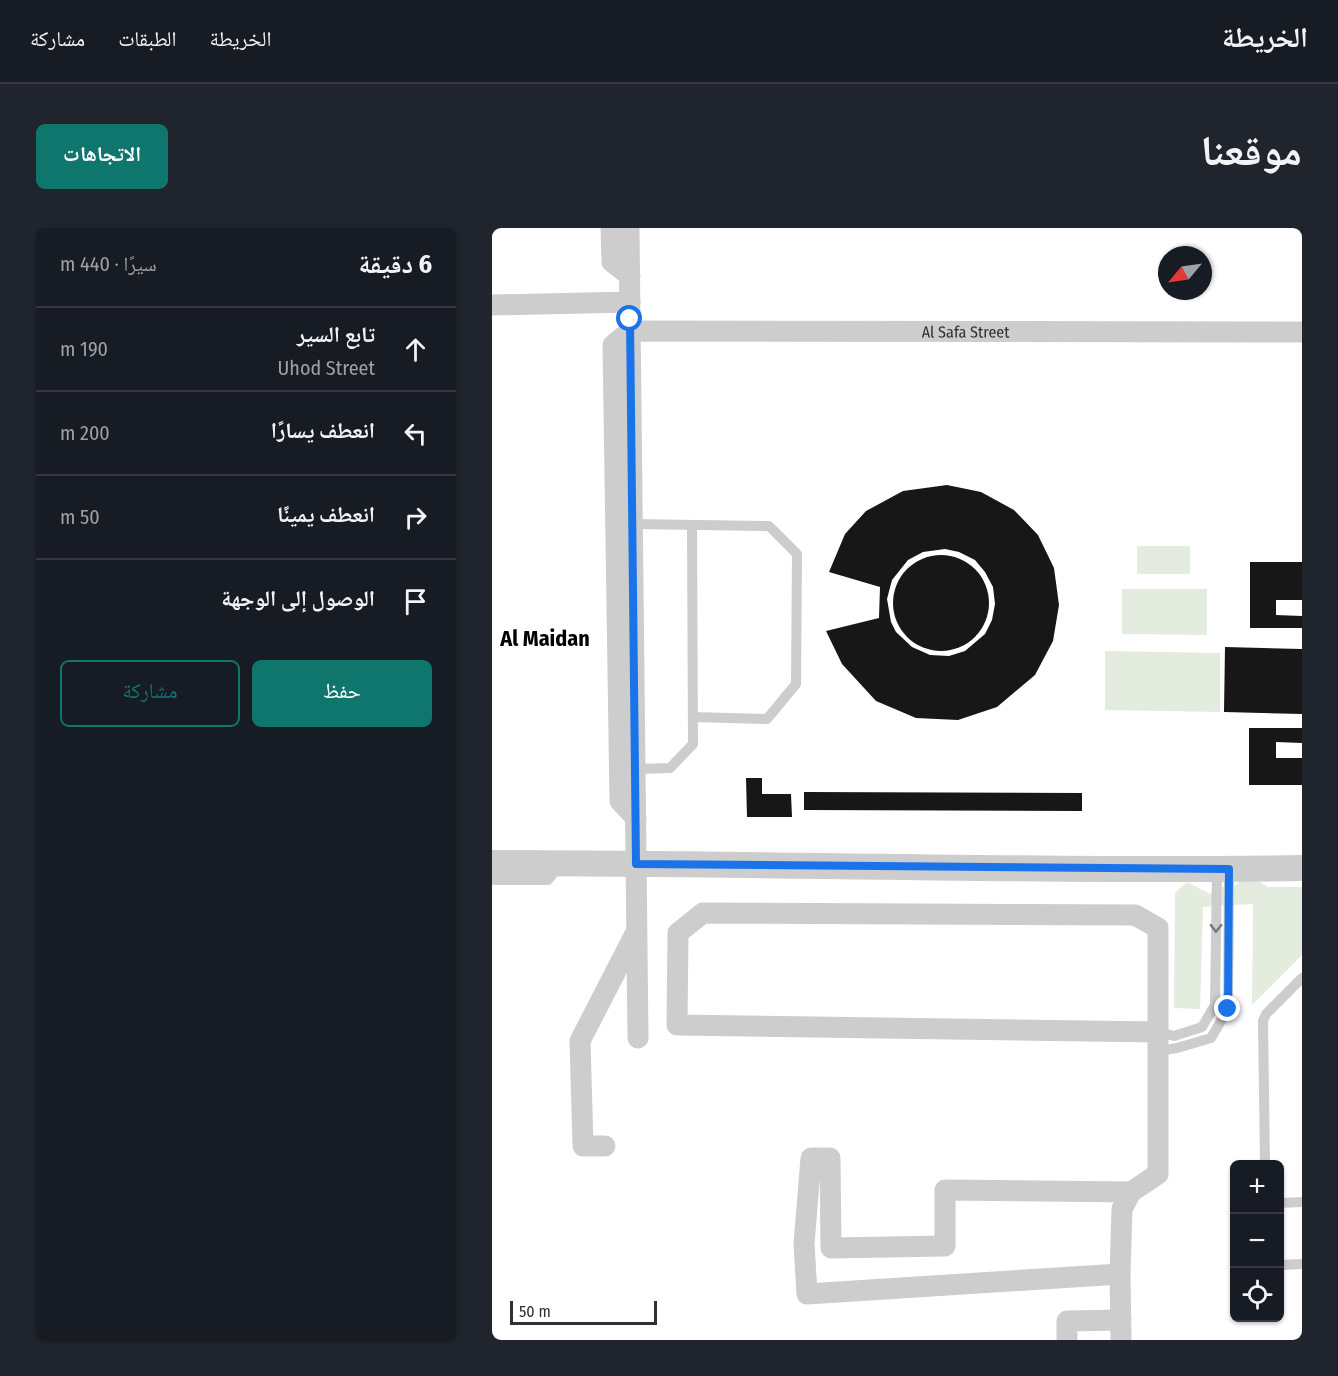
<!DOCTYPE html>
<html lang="ar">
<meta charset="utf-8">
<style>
body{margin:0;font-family:"Fira Sans Condensed","Noto Naskh Arabic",sans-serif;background:#20242c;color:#f1f3f6;direction:rtl}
.controls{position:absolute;right:18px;bottom:18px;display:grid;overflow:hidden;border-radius:9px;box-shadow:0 2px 4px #0004}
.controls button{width:54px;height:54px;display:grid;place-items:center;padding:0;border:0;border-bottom:2px solid #363941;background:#171b24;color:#f1f3f6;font:30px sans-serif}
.compass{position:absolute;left:666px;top:18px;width:54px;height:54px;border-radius:50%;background:#171b24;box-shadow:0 2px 4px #0004;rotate:241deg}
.scale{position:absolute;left:18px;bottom:15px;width:147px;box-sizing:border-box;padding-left:6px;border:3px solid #303030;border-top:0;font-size:16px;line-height:21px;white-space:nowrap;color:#303030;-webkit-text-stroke:4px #fff;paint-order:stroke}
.stop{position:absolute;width:18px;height:18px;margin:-14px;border:4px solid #1a73e8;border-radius:50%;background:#fff}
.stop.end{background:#1a73e8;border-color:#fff;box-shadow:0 2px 6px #0008}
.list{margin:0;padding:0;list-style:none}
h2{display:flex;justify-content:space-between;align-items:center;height:78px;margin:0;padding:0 24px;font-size:26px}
h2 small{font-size:20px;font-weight:400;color:#9ea1a6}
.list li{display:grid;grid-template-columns:39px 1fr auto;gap:18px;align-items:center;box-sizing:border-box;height:84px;padding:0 24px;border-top:2px solid #363941}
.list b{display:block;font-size:22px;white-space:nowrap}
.list p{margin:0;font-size:20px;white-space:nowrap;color:#9ea1a6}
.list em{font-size:20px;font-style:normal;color:#9ea1a6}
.actions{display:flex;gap:12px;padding:18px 24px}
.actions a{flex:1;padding:14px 0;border:2px solid #0f766e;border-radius:9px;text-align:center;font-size:21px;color:#0f766e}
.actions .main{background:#0f766e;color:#fff}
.icon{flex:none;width:33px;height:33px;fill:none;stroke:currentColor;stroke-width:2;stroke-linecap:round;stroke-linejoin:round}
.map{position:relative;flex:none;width:810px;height:1112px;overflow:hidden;direction:ltr;border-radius:9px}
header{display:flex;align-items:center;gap:36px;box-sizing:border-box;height:84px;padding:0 30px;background:#171b24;border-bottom:2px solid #363941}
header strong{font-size:28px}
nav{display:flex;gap:33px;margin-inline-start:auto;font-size:21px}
.intro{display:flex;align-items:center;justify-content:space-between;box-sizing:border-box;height:144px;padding:0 36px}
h1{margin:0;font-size:42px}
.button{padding:15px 27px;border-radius:9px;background:#0f766e;color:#fff;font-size:21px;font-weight:700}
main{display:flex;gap:36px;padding:0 36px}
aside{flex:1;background:#171b24;border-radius:9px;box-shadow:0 2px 4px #0004}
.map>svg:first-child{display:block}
.green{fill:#e4ecdf}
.building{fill:#171717;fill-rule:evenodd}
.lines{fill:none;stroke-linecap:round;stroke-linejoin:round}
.service{stroke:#cdcdcd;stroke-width:10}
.minor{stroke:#cdcdcd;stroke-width:21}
.tertiary{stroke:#cdcdcd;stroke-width:26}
.oneway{stroke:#777}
.route{stroke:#1a73e8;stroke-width:8}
.labels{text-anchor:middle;stroke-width:6;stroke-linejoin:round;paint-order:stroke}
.street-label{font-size:16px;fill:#303030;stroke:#fff}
.district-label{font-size:22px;font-weight:bold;fill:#000;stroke:#fff}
</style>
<header>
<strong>الخريطة</strong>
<nav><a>الخريطة</a><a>الطبقات</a><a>مشاركة</a></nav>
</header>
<div class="intro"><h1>موقعنا</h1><a class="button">الاتجاهات</a></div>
<main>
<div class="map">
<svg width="810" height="1112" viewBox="0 0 810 1112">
<rect width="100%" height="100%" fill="#fff"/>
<g class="green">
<rect x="645" y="318" width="53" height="28"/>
<path d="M630,361H715V407L630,406Z"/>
<path d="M613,423L728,425V484L613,482Z"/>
<path d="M751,650L766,653L776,659H810V727L760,777L761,676L711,679L708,781L682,780L683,665L695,654L718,666L730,659L743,658Z"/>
</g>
<g class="building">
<path d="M455,257L489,264L522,282L546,307L562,340L567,377L561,413L543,447L505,479L466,492L424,490L384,473L350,436L334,403L387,390L388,359L337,344L353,306L374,283L411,263ZM453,321L467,324L483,332L493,344L501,359L503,376L500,392L493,406L473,423L457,428L438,427L420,419L404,404L399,394L395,371L400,352L416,332L431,324Z"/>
<circle cx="449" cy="375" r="48"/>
<path d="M758,334H810V372H784V387L810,388V400H758Z"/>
<path d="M733,419L810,421V486L732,484Z"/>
<path d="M757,500H810V515L784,514V530H810V557H757Z"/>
<path d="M254,550H270V566H299L300,589H255Z"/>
<path d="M312,564L590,565V583L312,582Z"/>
</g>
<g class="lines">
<g class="service">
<path d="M140,296L277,298L305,326L304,456L275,491L201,489"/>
<path d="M143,541L178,540L201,516L200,297"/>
<path d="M0,652H56L67,638"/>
<path d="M666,804L682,808L710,799L723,777L725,641"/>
<path d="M666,823L685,820L719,810L736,781L737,641"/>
<path d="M773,936L771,793L774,786L810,750"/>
<path d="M788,975L810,974"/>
<path d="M788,1037L810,1036"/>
</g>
<g class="minor">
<path d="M119,0L120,34L138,48"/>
<path d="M137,0L146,810"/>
<path d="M0,77L138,74"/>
<path id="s1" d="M144,590L128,573L121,117L138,103L810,104"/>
<path d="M113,918H91L88,813L143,706"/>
<path d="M628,1046L315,1066L312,1016L319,930H338L339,1020L453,1018V962L639,964"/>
<path d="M575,1112V1093L629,1092"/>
<path d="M629,1112L628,1046L630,981L639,964L666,946V700L643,687L211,685L186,705L185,797L666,804"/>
</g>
<path class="tertiary" d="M0,635C270,635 540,644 810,640"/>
</g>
<defs><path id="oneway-chevron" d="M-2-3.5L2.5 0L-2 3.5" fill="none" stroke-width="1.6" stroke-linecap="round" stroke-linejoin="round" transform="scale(1.5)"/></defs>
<use class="oneway" href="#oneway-chevron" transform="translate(724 700) rotate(91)"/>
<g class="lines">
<path class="route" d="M138,91L144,636L737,641L736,781"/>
</g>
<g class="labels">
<g class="street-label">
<text dy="6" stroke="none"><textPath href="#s1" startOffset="837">Al Safa Street</textPath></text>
</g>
<g class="district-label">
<text x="53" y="418">Al Maidan</text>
</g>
</g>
</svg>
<div class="controls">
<button>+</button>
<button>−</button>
<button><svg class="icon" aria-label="locate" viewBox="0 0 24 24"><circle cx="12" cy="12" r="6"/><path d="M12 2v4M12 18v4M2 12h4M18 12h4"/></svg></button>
</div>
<svg class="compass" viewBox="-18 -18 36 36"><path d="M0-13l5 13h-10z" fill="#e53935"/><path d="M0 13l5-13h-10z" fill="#9ea1a6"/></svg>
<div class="scale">50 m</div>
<div class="stop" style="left:138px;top:91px"></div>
<div class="stop end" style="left:736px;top:781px"></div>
</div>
<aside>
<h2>6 دقيقة<small>سيرًا · 440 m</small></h2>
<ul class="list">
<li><svg class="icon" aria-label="ahead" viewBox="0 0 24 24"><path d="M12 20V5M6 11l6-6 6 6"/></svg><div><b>تابع السير</b><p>Uhod Street</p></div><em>190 m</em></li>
<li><svg class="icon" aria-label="left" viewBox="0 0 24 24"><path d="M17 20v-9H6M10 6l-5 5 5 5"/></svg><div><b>انعطف يسارًا</b></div><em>200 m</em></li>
<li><svg class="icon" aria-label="right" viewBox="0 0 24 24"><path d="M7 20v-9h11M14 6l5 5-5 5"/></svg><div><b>انعطف يمينًا</b></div><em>50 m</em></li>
<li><svg class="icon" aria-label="arrive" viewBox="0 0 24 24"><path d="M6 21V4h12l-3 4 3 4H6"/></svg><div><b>الوصول إلى الوجهة</b></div></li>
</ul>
<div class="actions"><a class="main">حفظ</a><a>مشاركة</a></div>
</aside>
</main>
